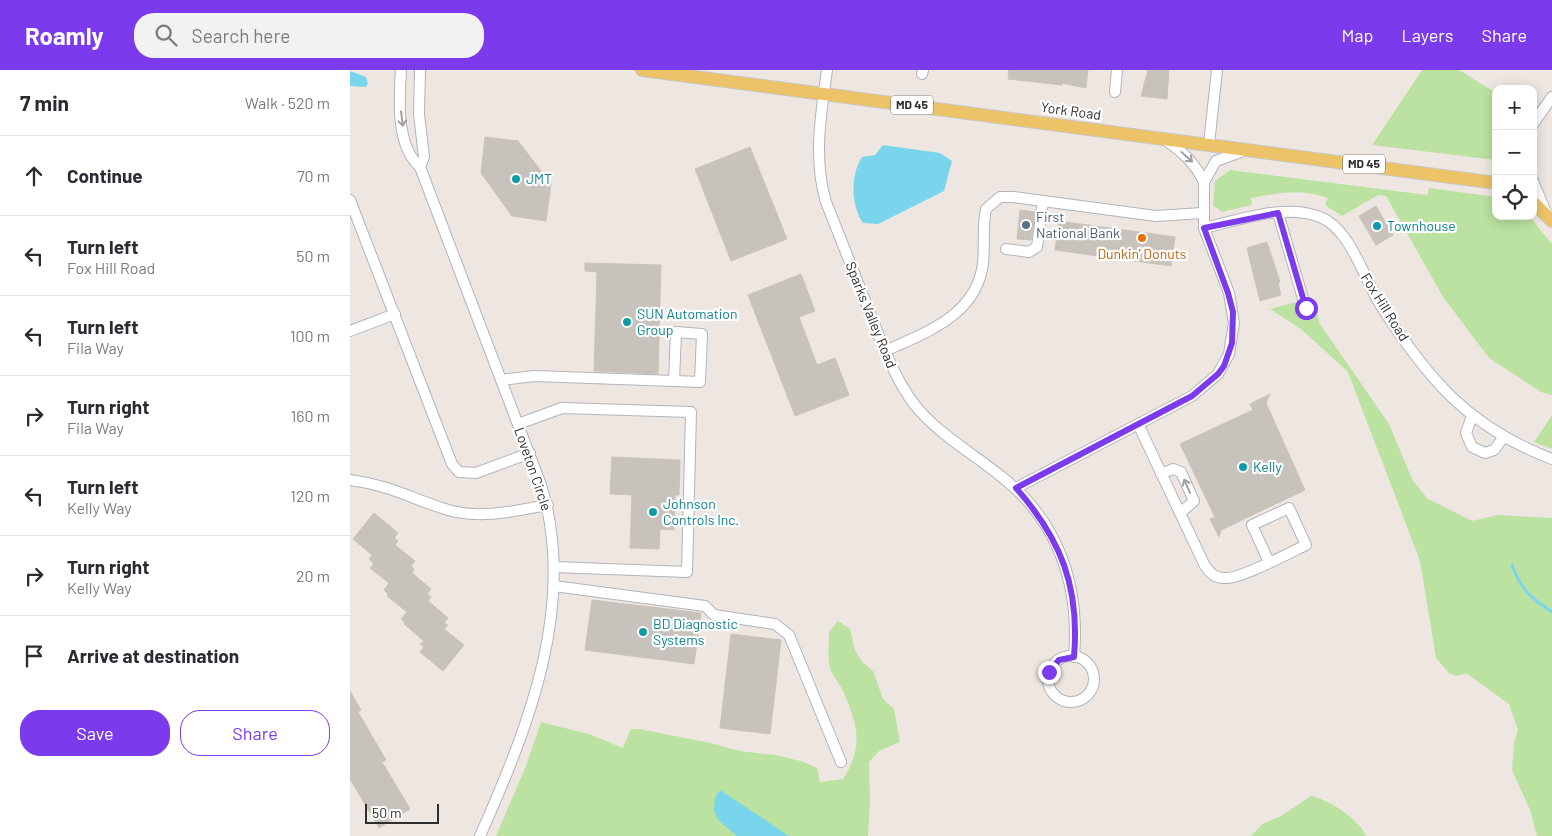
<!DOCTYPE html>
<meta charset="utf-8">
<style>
body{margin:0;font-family:Barlow,sans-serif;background:#f2f2f3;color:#2b2b33}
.controls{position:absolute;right:15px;top:15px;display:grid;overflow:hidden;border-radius:10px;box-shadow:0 2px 12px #0003}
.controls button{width:45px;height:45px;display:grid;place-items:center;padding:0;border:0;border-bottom:1px solid #e1e1e2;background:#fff;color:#2b2b33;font:25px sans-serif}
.scale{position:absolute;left:15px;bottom:12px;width:74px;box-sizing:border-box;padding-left:5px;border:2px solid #2d2d2d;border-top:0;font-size:14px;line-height:18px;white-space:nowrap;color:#2d2d2d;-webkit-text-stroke:4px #fff;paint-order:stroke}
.stop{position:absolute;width:15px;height:15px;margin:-11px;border:4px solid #7c3aed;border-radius:50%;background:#fff}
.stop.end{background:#7c3aed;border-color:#fff;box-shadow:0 1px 5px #0008}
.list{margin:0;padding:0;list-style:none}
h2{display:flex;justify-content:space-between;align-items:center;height:65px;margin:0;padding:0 20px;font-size:21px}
h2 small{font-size:16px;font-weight:400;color:#7c7c81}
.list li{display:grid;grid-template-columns:32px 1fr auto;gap:15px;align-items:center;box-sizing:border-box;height:80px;padding:0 20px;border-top:1px solid #e1e1e2}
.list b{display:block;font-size:19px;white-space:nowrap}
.list p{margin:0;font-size:16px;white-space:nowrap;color:#7c7c81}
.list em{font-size:16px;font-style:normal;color:#7c7c81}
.actions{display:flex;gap:10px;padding:15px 20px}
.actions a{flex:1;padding:11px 0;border:1px solid #7c3aed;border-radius:20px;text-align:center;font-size:18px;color:#7c3aed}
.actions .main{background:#7c3aed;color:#fff}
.icon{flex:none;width:28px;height:28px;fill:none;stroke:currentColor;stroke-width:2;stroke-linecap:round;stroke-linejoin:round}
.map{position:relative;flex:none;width:1202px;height:766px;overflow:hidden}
header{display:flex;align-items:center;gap:30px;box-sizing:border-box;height:70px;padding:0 25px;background:#7c3aed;color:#fff}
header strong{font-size:24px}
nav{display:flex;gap:28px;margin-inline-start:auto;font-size:18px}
.search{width:350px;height:45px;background:#f2f2f3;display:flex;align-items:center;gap:12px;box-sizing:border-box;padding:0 18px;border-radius:20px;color:#7c7c81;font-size:19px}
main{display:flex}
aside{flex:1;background:#fff}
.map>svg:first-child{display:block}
.green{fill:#bbe2a0}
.water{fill:#79d5eb}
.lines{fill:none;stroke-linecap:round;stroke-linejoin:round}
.stream{stroke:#79d5eb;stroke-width:3}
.building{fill:#c7c2bc;stroke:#cac3ba}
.minor-casing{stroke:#b1b4bd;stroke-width:12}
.major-casing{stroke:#c8c8c8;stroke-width:14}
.minor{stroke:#fff;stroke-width:10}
.major{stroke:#ecc367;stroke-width:12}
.oneway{stroke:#a0a0a0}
.route{stroke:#7c3aed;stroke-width:6}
.culture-dot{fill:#0f9aa8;stroke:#fff;stroke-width:2}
.service-dot{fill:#5c6f8a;stroke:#fff;stroke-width:2}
.food-dot{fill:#e8710a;stroke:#fff;stroke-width:2}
.labels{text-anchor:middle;stroke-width:4.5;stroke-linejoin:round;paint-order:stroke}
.shield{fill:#fff;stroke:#6c6c6c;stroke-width:1}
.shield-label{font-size:12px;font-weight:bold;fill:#2d2d2d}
.street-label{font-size:14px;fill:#2d2d2d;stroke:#fff}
.culture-label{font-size:14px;fill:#0d838f;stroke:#fff;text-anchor:start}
.service-label{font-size:14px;fill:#4e5e75;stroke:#fff;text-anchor:start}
.food-label{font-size:14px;fill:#c56008;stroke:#fff}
</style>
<header>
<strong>Roamly</strong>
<div class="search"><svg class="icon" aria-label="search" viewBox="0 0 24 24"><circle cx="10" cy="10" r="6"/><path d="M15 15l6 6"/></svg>Search here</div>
<nav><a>Map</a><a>Layers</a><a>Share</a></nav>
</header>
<main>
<aside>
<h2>7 min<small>Walk · 520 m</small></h2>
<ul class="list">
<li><svg class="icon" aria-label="ahead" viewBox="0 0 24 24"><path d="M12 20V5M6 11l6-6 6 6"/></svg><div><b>Continue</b></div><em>70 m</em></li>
<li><svg class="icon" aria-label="left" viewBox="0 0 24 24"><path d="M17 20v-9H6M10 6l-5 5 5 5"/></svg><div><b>Turn left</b><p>Fox Hill Road</p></div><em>50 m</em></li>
<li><svg class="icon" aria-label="left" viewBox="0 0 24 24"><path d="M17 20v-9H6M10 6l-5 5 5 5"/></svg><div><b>Turn left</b><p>Fila Way</p></div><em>100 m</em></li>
<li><svg class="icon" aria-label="right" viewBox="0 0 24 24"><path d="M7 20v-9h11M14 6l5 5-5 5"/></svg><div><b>Turn right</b><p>Fila Way</p></div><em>160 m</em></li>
<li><svg class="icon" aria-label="left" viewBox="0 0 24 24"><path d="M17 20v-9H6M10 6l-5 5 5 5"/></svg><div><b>Turn left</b><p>Kelly Way</p></div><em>120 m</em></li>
<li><svg class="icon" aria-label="right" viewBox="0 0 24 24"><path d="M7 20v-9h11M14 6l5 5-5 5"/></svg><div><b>Turn right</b><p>Kelly Way</p></div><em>20 m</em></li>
<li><svg class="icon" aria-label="arrive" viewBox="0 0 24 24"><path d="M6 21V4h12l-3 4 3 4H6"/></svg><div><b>Arrive at destination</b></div></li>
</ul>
<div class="actions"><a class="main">Save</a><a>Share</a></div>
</aside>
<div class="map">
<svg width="1202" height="766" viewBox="0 0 1202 766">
<rect width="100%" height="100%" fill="#eee7e1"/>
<g class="green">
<path d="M1072,0H1109L1146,23V90L1022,75Z"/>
<path d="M880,100L1077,125L1079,118L1146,127V146H1179L1202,174V325L1191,322L1139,288L1093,227L1036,126L1028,125L992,146L975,135L978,128C950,118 928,123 901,128L902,135L872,142L863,135L865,111Z"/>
<path d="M953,230L955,232L963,230L970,254L1039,354L1063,411L1078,429L1122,451L1148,445L1202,448V766H1187L1180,740L1162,700L1164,673L1168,660L1159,634L1116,603L1107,606L1100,604L1086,588L1070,491L998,302L951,259L920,239Z"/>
<path d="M1202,345V379L1184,372Z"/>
<path d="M488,551L500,559L505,580L512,592L523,601L533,629L544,639L550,672L529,681L519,692L520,730L518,766H146L176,696L191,652L239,664L273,678L281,659H289L361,673L390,681L426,685L454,692L467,698L470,712L493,709C514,677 508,655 493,621C490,614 484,608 481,601C477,590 479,574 479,562Z"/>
<path d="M961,726C978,729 1009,749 1016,766H901L912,754L931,746Z"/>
</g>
<g class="water">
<path d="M0,1L16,7L18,14L16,17L0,16Z"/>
<path d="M533,75L590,83L602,91L594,121L528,154L513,153C501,135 500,106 512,87L525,85Z"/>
<path d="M370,720L439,766H387L369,751L364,741L365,728Z"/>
</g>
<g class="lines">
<path class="stream" d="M1162,495C1171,520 1181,528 1202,542"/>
</g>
<g class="building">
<path d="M659,0H738L736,18L712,13V15L658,9Z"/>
<path d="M798,0H819L817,29L791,26Z"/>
<path d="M135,67L168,71L201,114L196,151L162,146L131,103Z"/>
<path d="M400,77L437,169L381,191L345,99Z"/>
<path d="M1026,136L1043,165L1026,175L1009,146Z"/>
<path d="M670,140L685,142L681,170L667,169Z"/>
<path d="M709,151L825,167L821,196L705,180Z"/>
<path d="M917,172L930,212L928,213L931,225L910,231L897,178Z"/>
<path d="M235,193L311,195L308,304L244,301L247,202L235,201Z"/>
<path d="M451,204L465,241L449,247L467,295L485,288L499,325L445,346L398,225Z"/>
<path d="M920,324L916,333L955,420L871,460L869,467L860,449L865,447L830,374L903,340L900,334Z"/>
<path d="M262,387L330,390L329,425H325L324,460L310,459L309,479L280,478L282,425L260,424Z"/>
<path d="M24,443L48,463L44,468L48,471L45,475L65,491L61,496L64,499L62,503L81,519L77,524L81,527L78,531L98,548L94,553L98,555L94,559L114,575L93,601L70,582L74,577L70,574L74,571L54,554L55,552L51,549L57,542L37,526L38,524L34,520L39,513L20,498L24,494L19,489L22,485L3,469Z"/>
<path d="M242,530L351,543L344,594L235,580Z"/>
<path d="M381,564L431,570L420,664L370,658Z"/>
<path d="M0,621L11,640L8,642L36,690L32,692L60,739L29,758L0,709Z"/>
</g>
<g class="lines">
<defs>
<g id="minor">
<path d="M51,0C49,30 46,76 70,97L74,87L69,44L70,0"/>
<path d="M477,0C471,43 463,89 476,132L535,281C544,301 554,323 569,340C593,367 625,385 652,407C709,452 730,516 724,587"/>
<path d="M572,4L573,0"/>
<path d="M765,22L767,0"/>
<path d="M1183,54L1202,27"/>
<path d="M815,70C833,82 844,92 854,112"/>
<path d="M859,74L867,0"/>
<path d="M70,97L191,415C228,534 178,658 130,766"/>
<path d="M1183,111L1197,145"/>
<path d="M0,130L102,394L109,402L126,403L180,383"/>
<path d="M928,143L956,239"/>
<path d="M854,158C889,150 935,133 970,147C1000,158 1014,209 1031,236C1078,309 1118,357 1202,389"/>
<path d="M656,179L679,182L687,177L693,131"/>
<path d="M0,261L45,244"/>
<path d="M535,281C577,262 627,245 633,193C635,175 632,157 636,139L650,127H663L806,146L852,143"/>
<path d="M151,310L184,306L324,311L326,262L352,264L350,312L324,311"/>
<path d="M1122,346L1116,363L1122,377L1135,383L1144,380L1153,368"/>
<path d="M168,354L212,338L341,342L337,502L204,497"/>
<path d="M788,354L855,496C860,503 865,508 874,508C889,510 939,483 956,475L939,438L902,455L919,492"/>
<path d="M811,404L823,399L831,402L844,431L830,443"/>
<path d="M0,410C39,415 60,428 95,439C128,450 165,441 198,435"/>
<path d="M666,418L842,326L868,304L879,284L884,253L879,223L854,158V112L866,91L896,80"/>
<path d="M204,516L355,536L364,545L425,554L439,565L491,692"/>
<circle cx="721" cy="609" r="23"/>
</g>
<g id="major">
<path d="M292,0L1146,113"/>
<path d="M1183,132L1202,151"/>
</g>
</defs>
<use href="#minor" class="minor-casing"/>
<use href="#major" class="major-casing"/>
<use href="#minor" class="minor"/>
<use href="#major" class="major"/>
</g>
<defs><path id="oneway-shaft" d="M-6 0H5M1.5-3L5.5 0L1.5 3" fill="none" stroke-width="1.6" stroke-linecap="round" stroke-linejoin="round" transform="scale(1.25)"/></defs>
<g class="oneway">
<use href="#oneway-shaft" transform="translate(52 49) rotate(83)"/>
<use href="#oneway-shaft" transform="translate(837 87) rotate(42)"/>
<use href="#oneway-shaft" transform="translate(837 416) rotate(-114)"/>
</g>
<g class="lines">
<path class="route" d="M699,602L709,590L724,587C730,517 711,469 666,418L842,326L868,304L874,296L882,273L883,242L878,223L854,158L928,143L956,238"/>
</g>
<g class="culture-dot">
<circle cx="166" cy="109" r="5"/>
<circle cx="1027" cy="156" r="5"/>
<circle cx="277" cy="252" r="5"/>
<circle cx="893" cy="397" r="5"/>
<circle cx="303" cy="442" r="5"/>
<circle cx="293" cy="562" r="5"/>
</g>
<circle class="service-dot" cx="676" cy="155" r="5"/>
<circle class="food-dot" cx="792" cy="168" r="5"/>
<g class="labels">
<g class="shield">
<rect x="541" y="25.5" width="42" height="19" rx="4"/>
<rect x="993" y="84.5" width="42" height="19" rx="4"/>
</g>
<g class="shield-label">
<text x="562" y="39">MD 45</text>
<text x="1014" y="98">MD 45</text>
</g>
<g class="street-label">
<text transform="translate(721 41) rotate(8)" y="5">York Road</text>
<text transform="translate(1035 237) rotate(58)" y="5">Fox Hill Road</text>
<text transform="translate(521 245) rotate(68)" y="5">Sparks Valley Road</text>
<text transform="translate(183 399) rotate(71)" y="5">Loveton Circle</text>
</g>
<g class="culture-label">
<text x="176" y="114">JMT</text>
<text x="1037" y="161">Townhouse</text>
<text x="287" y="249">SUN Automation<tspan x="287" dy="16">Group</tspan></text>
<text x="903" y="402">Kelly</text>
<text x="313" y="439">Johnson<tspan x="313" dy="16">Controls Inc.</tspan></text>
<text x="303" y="559">BD Diagnostic<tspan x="303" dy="16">Systems</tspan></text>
</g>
<g class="service-label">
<text x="686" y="152">First<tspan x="686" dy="16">National Bank</tspan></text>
</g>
<g class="food-label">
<text x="792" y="189">Dunkin' Donuts</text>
</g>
</g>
</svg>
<div class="controls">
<button>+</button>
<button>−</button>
<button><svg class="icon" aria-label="locate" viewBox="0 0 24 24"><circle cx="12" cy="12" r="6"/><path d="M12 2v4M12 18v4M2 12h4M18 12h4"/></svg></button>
</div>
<div class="scale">50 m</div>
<div class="stop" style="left:956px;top:238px"></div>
<div class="stop end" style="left:699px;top:602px"></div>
</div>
</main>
